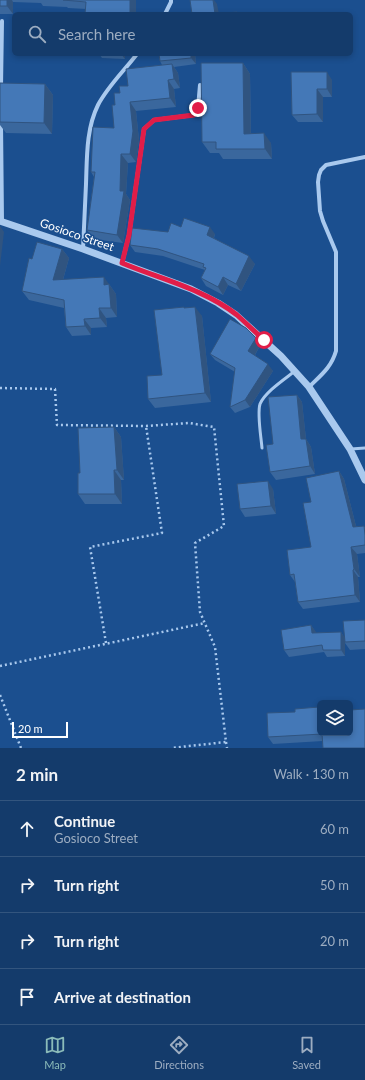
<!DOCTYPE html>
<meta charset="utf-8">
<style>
body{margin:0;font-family:Lato,sans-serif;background:#1d4271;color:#f1f3f6}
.controls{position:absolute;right:12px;bottom:12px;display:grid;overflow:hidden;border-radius:6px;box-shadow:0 2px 6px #0003}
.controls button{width:36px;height:36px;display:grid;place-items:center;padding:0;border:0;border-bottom:1px solid #33557e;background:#143b6b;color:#f1f3f6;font:20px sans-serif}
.scale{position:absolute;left:12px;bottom:10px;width:56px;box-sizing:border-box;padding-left:4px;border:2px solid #fff;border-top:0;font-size:11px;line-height:14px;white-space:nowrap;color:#fff;-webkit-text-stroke:3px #1b4f8f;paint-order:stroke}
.stop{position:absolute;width:12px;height:12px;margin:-9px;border:3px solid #e11d48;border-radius:50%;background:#fff}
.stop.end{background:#e11d48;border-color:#fff;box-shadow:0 1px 4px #0008}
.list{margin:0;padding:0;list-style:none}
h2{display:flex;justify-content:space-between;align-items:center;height:52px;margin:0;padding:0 16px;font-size:17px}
h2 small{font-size:13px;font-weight:400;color:#9dadc1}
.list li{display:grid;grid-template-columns:26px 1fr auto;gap:12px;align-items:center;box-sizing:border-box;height:56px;padding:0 16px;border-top:1px solid #33557e}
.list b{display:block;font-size:15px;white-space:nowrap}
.list p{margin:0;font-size:13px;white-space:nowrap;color:#9dadc1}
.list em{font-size:13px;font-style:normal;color:#9dadc1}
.icon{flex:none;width:22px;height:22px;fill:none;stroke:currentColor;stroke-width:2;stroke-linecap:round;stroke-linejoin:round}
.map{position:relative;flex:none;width:365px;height:748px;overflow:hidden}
.search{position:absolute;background:#143b6b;box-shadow:0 2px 6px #0003;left:12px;right:12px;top:12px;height:44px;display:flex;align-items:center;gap:10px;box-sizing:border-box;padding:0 14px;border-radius:6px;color:#9dadc1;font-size:15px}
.sheet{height:276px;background:#143b6b}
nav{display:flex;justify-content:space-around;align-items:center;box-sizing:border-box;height:56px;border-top:1px solid #33557e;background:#143b6b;font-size:11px;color:#9dadc1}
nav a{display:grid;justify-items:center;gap:2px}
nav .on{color:#8bbbb9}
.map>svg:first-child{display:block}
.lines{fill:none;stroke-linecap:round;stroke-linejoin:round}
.path{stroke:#a9c9ee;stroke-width:2.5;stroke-dasharray:2 3;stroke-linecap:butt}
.service{stroke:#a9c9ee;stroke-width:3}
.minor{stroke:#a9c9ee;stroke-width:4}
.tertiary{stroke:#a9c9ee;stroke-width:7}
.wall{fill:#3a679d}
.shaded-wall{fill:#305480}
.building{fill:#4478b7;stroke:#305480}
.route{stroke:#e11d48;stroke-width:5}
.labels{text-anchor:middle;stroke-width:3;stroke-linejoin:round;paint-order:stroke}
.street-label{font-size:12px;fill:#fff;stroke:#1b4f8f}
</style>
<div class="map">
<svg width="365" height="748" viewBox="0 0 365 748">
<rect width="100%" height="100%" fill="#1b4f8f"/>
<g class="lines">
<g class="path">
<path d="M0,388L55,389L57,425L146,426L189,423L214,427L224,526L195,543L200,612L215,647L226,742L171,748"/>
<path d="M106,643L90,547L162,533L146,426"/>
<path d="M0,666L205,623"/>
<path d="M0,695L21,748"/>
<path d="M226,742L227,748"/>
</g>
<g class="service">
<path d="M262,448C261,436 257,414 260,404C265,392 285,379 295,371"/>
<path d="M351,449L365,448"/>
</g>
<g class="minor">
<path d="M165,14L171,2V0"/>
<path d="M1,87L2,21"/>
<path d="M1,122L2,222"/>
<path d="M83,249C84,227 85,206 86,184C87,158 86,129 98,105C108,86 124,71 137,54"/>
<path d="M122,263L129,235L144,129L154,120L194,115L198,108L200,85"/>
<path d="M309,387C321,375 331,368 336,351V252L323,221L320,211L318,182L319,175L321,170L326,165L365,157"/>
</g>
<path class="tertiary" d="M0,221L83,249L191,289L218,303L236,315L281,356L309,387L350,449L365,480"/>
</g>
<g class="wall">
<path d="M0,0H136L86,9L68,8L67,7L43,6L41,3L13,2V14H0Z"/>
<path d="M99,54H125V59L102,58Z"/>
<path d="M159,54H195L196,64L174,67L178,73L180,88L174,89L176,107L136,111L139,140L136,162L128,163L126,194L130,200L123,243L93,239L87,230L94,177L91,172L114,128L115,105L120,93L128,86L162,65L160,61Z"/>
<path d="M243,63L250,74L251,133L271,143L272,159H223L219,153H210L202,142Z"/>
<path d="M291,72L332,80V97H323V122H298L292,115Z"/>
<path d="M0,83L45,84L53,95L52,134L6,133L0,125Z"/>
<path d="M181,227L215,234L214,238L255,264L241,291L228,285L223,295L206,286L201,278L205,270L163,256L135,252L130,245L168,232Z"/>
<path d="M62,249L69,258L63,280L109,284L116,294L117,317L106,318L107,327L91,328V335L72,336L66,327L64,308L29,300L22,291L32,259Z"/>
<path d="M185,308L202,316L211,402L155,408L148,399L162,375Z"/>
<path d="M261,344L255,355L273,371L250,407L235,413L230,407L235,372L215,360L210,354Z"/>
<path d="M297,395L302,402L306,439L311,447L315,474L276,480L270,472L273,444Z"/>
<path d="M114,427L121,437L124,480H121L122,504H85L78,494L80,473Z"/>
<path d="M339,471L344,479L356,526L365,527V553L357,554L360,577H358L360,602L303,609L298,602L295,582L290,575L311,547V502Z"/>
<path d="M273,489L276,514L245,517L240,509Z"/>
<path d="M365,620V649L350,650L345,643V656L327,657L324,652L289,657L284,650L311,625L316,633L341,632L344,637Z"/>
<path d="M320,733H350L323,741L273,744L268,737Z"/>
</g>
<g class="shaded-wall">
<path d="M7,0H12L13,2V14L7,6Z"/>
<rect x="130" y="0" width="6" height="14"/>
<path d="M213,0H214L217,4L219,14H215Z"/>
<path d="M121,54H125V59Z"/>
<path d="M191,54H195L196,64L191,58Z"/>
<path d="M243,63L250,74L251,144L244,134Z"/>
<path d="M172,64L178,73L180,88L174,79Z"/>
<path d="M327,72L332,80V97L327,89Z"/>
<path d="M168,80L174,89L176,107L170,98Z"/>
<path d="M45,84L53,95L52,134L44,123Z"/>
<path d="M317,89L323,97V122L317,114Z"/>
<path d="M130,102L136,111L139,140L136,162L130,154Z"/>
<path d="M264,133L271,143L272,159L265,149Z"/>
<path d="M121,154L128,163L126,194L130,200L123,243L117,235Z"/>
<path d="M0,226L4,232L0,266Z"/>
<path d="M210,227L215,234L212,242L207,235Z"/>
<path d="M62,249L69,258L60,290L53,280Z"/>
<path d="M249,256L255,264L241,291L236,284Z"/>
<path d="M104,277L116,294L117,317L111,308L104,285Z"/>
<path d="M223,277L228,285L223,295L218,287Z"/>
<path d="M195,307L202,316L211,402L205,393Z"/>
<path d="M99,308L106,318L107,327L100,318Z"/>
<path d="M84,319L91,328V335L85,326Z"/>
<path d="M256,338L261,344L253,358L248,351Z"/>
<path d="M268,364L273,371L250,407L245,400Z"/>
<path d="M297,395L302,402L306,439L311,447L315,474L310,466L301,439Z"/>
<path d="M114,427L121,437L124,480L117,470Z"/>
<path d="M114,470L121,480L122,504L115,494Z"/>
<path d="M339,471L344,479L358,534L353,527Z"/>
<path d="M268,481L273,489L276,514L271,506Z"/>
<path d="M351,547L357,554L360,577L354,569Z"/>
<path d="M353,570L358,577L360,602L355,595Z"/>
<path d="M311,625L316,632L317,639L312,633Z"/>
<path d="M341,632L345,638V656L341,650Z"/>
</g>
<g class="building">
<rect x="0" y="0" width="7" height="6"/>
<path d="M63,0H130V14H85L86,2Z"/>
<path d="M190,0H213L215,14H192Z"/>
<path d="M237,12V14H215Z"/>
<path d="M159,54H191V58L160,61Z"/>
<path d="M201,63H243L244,134L264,133L265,149H216V142H202Z"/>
<path d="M172,64L174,79L168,80L170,98L130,102L133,131L130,154H121L120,191H124L117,235L87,230L95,172H91L93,127L114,128L112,105H115L114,93H120L119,86H128L126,69Z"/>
<path d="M291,72H327V89H317V114L292,115Z"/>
<path d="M0,83L45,84L44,123L0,122Z"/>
<path d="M184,218L210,227L207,235L249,256L236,284L223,277L218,287L201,278L206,268L203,267L204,264L158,249L130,245L132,228L168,232L171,223L181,227Z"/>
<path d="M37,242L62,249L53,280L104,277V285L109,284L111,308H99L100,318L84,319L85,326L66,327L64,300L22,291L29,258L32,259Z"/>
<path d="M184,307V308L195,307L205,393L148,399L147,376L162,375L154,310Z"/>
<path d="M230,319L246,328L256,338L248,351L268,364L245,400L230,407L235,368L210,354Z"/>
<path d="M297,395L301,439H306L310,466L270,472L266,445L273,444L268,397Z"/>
<path d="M114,427L117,470H114L115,494H78V473H80L78,428Z"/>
<path d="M339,471L353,527L364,526L365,535V545L351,547L354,569L353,570L355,595L298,602L294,574L290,575L287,550L311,547L303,503L311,502L306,478Z"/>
<path d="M268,481L271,506L240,509L237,484Z"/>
<path d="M365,620V641L345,642L343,621Z"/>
<path d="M311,625L312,633L341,632V650H323L322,645L284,650L281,630Z"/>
<path d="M319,707V711H320V733H350V710L365,709V748H323L322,734L268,737L267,713L295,712V709Z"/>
</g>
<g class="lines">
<path class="route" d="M198,108L194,115L154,120L144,129L129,235L122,263C160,279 204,289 237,315C246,323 255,332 264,340"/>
</g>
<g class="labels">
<g class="street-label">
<text transform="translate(77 235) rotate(19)" y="4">Gosioco Street</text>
</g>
</g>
</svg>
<div class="controls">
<button><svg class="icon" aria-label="layers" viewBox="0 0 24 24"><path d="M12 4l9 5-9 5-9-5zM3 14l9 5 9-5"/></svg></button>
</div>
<div class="scale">20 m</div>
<div class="stop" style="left:264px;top:340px"></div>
<div class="stop end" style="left:198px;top:108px"></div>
<div class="search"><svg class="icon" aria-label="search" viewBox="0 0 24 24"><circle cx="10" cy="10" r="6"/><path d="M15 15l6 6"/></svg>Search here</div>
</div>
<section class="sheet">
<h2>2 min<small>Walk · 130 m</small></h2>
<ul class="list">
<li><svg class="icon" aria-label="ahead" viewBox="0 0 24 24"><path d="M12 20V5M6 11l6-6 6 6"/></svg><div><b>Continue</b><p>Gosioco Street</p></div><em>60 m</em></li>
<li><svg class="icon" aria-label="right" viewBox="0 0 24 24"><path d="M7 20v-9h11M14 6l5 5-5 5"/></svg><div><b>Turn right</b></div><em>50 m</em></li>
<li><svg class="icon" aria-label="right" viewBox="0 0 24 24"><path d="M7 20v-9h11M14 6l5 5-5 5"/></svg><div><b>Turn right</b></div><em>20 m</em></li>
<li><svg class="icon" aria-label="arrive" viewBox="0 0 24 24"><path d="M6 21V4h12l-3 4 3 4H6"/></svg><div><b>Arrive at destination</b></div></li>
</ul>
</section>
<nav>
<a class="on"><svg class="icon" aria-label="map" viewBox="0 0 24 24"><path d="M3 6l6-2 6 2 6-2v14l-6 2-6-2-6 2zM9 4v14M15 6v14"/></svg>Map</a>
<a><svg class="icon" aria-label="directions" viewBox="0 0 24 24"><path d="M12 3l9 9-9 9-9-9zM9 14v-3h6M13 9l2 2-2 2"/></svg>Directions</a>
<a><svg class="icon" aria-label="saved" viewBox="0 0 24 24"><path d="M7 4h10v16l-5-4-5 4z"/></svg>Saved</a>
</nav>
